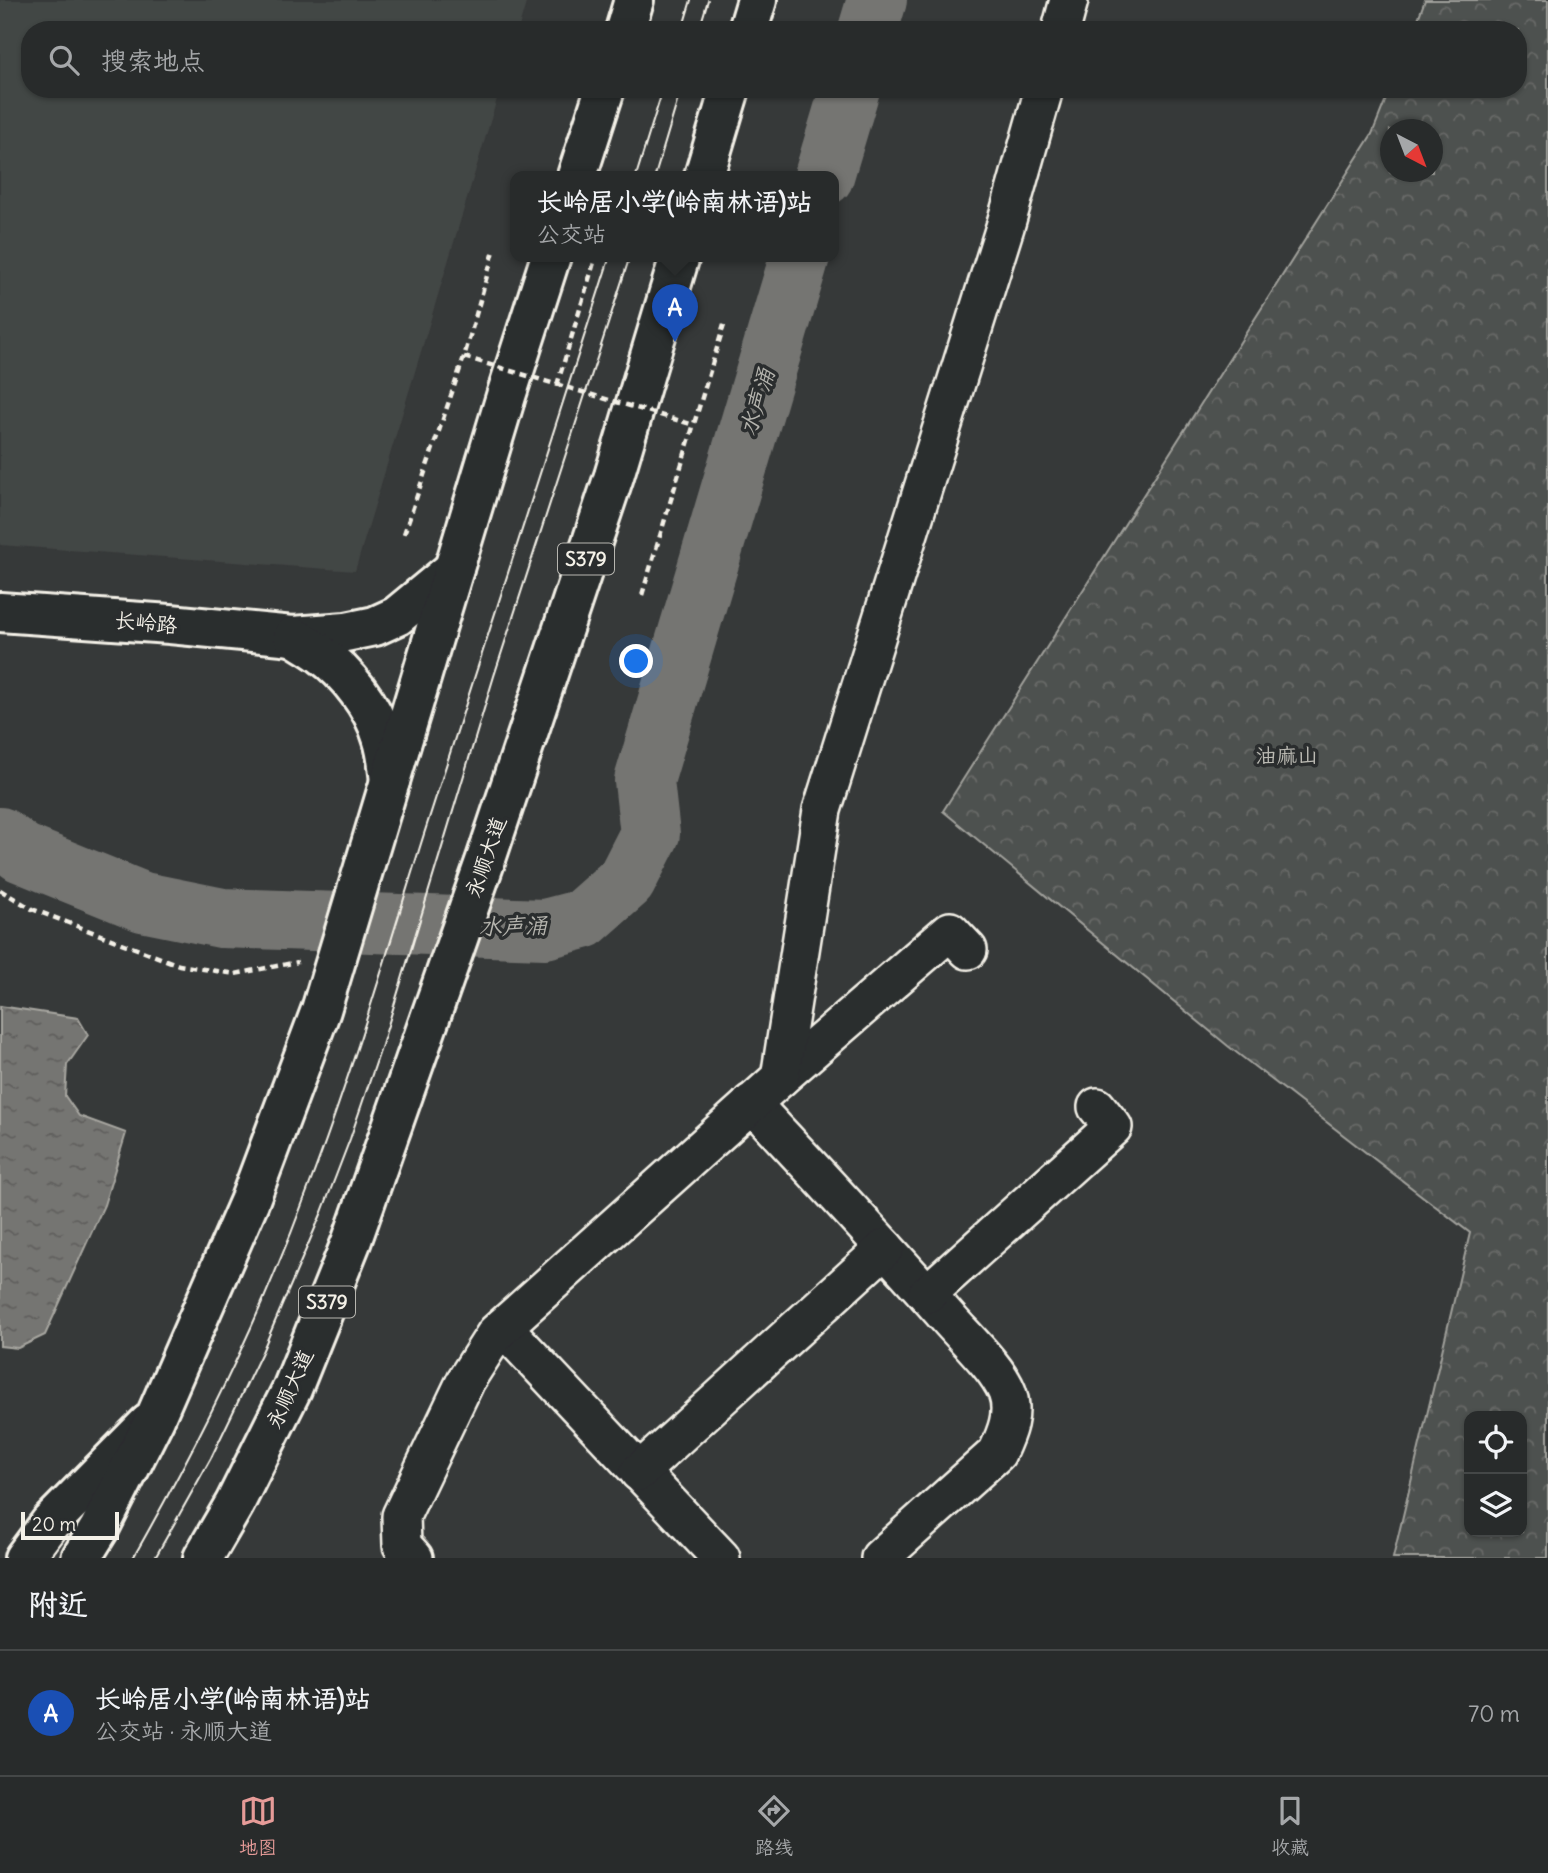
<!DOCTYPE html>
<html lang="zh">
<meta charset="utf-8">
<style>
body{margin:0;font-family:Delius,"LXGW WenKai TC",sans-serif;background:#303333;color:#f1f3f6}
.controls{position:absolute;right:21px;bottom:21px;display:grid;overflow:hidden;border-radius:14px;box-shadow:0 2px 5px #0004}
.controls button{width:63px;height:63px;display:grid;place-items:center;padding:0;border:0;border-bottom:2px solid #444747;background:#282b2b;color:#f1f3f6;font:35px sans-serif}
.compass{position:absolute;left:1380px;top:119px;width:63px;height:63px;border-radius:50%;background:#282b2b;box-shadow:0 2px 5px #0004;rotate:138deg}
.scale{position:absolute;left:21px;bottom:18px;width:98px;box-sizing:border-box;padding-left:7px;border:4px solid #f4f1e8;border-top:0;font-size:19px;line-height:24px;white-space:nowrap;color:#f4f1e8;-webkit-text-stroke:5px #2a2d2e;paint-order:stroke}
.you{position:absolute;left:637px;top:662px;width:24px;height:24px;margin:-18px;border:5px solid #fff;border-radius:50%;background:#1a73e8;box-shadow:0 0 0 10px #1a73e833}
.badge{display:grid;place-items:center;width:46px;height:46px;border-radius:50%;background:#e69b98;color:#fff;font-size:23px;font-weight:700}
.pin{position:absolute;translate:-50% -58px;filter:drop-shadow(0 2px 4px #0008)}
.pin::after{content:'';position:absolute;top:37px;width:24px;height:21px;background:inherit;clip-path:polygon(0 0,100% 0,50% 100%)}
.popup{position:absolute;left:510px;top:171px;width:329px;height:91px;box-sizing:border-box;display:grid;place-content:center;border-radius:14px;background:#282b2b;filter:drop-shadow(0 2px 5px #0005);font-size:23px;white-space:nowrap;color:#a5a7a9}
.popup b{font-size:26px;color:#f1f3f6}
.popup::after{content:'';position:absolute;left:50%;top:100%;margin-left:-14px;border:14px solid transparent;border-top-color:#282b2b}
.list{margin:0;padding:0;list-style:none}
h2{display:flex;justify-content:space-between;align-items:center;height:91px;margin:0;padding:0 28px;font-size:30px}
h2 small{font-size:23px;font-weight:400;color:#a5a7a9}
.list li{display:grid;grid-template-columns:46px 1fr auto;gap:21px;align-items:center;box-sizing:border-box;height:126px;padding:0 28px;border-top:2px solid #444747}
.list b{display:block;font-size:26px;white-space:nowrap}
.list p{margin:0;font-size:23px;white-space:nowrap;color:#a5a7a9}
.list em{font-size:23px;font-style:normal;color:#a5a7a9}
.icon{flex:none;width:38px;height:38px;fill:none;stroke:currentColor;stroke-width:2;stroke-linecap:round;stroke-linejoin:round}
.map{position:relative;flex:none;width:1548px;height:1558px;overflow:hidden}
.search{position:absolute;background:#282b2b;box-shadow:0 2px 5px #0004;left:21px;right:21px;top:21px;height:77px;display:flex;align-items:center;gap:18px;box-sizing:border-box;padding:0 24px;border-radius:28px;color:#a5a7a9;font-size:26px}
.sheet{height:217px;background:#282b2b}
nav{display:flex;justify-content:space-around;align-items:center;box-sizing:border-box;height:98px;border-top:2px solid #444747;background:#282b2b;font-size:19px;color:#a5a7a9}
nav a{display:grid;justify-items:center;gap:4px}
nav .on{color:#e69b98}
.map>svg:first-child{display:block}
.built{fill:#434645}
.forest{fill:url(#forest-crowns);stroke:#a1a19c;stroke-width:2;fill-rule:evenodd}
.water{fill:url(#water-ripples);stroke:#a8a7a1;stroke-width:2}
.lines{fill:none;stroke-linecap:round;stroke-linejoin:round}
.river{stroke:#757572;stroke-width:60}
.minor-casing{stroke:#f4f1e8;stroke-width:42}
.tertiary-casing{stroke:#f4f1e8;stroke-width:44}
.secondary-casing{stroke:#f4f1e8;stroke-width:44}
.primary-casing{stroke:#f4f1e8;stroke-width:44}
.path{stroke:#f4f1e8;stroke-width:4.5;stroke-dasharray:7 5;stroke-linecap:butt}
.minor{stroke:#2a2d2e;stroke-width:37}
.tertiary{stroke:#2a2d2e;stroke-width:38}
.secondary{stroke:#2a2d2e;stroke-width:38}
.primary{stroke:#2a2d2e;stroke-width:38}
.tram{stroke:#f4f1e8;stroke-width:2}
.path-bridge{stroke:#f4f1e8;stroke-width:4.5;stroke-dasharray:7 5;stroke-linecap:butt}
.labels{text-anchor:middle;stroke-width:7;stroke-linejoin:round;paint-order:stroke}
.shield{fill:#2a2d2e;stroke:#b7b6b0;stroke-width:2}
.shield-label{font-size:19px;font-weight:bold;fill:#f4f1e8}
.street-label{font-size:21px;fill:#f4f1e8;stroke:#2a2d2e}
.park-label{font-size:21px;fill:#bab9b2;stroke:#2a2d2e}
.water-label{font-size:23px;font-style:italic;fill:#b4b3ad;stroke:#2a2d2e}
</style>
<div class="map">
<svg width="1548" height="1558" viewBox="0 0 1548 1558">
<defs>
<pattern id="forest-crowns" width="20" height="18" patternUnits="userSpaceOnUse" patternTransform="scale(1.75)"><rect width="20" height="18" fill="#4e514f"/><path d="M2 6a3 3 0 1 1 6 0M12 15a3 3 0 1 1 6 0" fill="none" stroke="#686a68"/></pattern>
<pattern id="water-ripples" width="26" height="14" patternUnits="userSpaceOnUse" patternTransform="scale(1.75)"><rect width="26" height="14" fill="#757572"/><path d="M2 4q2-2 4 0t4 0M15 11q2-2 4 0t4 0" fill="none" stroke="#5f5e5c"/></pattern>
</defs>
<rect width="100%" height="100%" fill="#363939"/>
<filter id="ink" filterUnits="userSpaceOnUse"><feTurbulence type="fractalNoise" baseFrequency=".0143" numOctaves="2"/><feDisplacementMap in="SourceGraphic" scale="14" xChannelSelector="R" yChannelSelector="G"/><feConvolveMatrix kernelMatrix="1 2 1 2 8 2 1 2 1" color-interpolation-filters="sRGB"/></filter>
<g filter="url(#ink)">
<path class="built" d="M0,0H527L518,30H30V89H500L355,571L0,545Z"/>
<path class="forest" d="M1425,0H1548V1558H1393L1470,1233L1228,1046L943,811L1372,134L1390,89H1518V30H1414ZM1390,130H1432V172H1390ZM1469,1416H1522V1532H1469Z"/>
<path class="water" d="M0,1006L78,1018L88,1035L67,1065L65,1096L79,1116L126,1133L104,1205L45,1335L18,1348L0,1346Z"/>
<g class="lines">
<g class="river">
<path d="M868,30L877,0"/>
<path d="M824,176L850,89"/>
<path d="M0,837L22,853L143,902L222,918L545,929L583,919L626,881L650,834L644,781L800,256"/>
</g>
<defs>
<g id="minor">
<path d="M1061,30L1069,0"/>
<path d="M780,1078L950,931L968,950"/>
<path d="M751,1103C817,1174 883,1244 947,1317C965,1338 997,1367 1007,1392C1015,1413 1006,1434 997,1453L880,1558"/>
<path d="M927,1294L1113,1127L1097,1107"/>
<path d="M503,1327L721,1558"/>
<path d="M639,1472L885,1248"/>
<path d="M414,1558L402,1545L401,1516L466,1380L496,1333L780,1078L822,810L1005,227L1044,89"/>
</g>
<g id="tertiary">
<path d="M0,612L170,624L293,636L346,632L375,626L397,616L454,569"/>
<path d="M293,636C302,642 312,647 321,654C347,673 373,706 382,737C387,751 388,767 390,781"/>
</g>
<path id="secondary" d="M24,1558L50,1523L148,1424"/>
<g id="primary">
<path d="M625,30L634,0"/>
<path d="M748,30L757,0"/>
<path d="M577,176L605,89"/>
<path d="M704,176L730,89"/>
<path d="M81,1558L99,1529L155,1418L249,1202L321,1010L506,396L551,256"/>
<path d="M203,1558L235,1503L292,1389L352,1240L486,859L614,476L680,256"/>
</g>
</defs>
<use href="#minor" class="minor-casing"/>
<use href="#tertiary" class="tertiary-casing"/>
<use href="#secondary" class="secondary-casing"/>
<use href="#primary" class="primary-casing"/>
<g class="path">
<path d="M557,385L596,256"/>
<path d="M404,534L464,357L494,251"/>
<path d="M642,595L724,325"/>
<path d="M0,890L32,909L179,965L235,974L298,962"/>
</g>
<use href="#minor" class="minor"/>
<use href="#tertiary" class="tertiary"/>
<use href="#secondary" class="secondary"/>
<use href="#primary" class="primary"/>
<g class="tram">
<path d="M682,30L691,0"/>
<path d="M699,30L708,0"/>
<path d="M636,176L663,89"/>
<path d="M655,176L681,89"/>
<path d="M133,1558C201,1439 262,1314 309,1186C353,1070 387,952 424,834C485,641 549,449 610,256"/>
<path d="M155,1558L211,1458L262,1352L322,1212L350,1139L382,1045L494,676L630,256"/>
</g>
<path class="path-bridge" d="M464,357L694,425"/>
</g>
</g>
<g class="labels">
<g class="shield">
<rect x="558" y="543.5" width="56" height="31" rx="5"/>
<rect x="299" y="1286.5" width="56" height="31" rx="5"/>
</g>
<g class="shield-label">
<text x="586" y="566">S379</text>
<text x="327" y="1309">S379</text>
</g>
<g class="street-label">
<text transform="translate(146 623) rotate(5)" y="7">长岭路</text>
<text transform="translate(486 857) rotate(-71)" y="7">永顺大道</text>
<text transform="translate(290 1389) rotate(-66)" y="7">永顺大道</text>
</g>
<g class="park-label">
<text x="1287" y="763">油麻山</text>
</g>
<g class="water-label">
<text transform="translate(757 402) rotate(-73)" y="8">水声涌</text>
<text transform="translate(513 926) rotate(-1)" y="8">水声涌</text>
</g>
</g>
</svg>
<div class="controls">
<button><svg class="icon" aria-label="locate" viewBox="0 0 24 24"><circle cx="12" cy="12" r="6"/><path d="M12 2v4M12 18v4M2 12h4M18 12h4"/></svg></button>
<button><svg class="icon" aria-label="layers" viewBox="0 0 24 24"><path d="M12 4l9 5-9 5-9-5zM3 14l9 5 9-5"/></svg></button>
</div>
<svg class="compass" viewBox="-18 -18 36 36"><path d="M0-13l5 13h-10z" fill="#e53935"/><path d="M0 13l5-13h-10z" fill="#a5a7a9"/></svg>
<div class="scale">20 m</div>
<div class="you"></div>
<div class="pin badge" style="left:675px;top:342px;background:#1a4fb4">A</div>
<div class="popup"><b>长岭居小学(岭南林语)站</b>公交站</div>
<div class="search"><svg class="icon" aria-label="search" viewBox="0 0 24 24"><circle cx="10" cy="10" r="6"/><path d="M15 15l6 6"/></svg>搜索地点</div>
</div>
<section class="sheet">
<h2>附近<small></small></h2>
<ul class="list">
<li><span class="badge" style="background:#1a4fb4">A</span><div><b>长岭居小学(岭南林语)站</b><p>公交站 · 永顺大道</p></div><em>70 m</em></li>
</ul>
</section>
<nav>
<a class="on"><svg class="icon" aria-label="map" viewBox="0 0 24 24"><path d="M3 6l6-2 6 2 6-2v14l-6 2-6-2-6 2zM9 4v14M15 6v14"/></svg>地图</a>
<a><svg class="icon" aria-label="directions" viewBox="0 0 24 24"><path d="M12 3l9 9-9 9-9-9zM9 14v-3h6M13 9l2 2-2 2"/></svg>路线</a>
<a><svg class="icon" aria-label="saved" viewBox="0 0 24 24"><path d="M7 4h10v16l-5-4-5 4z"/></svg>收藏</a>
</nav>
